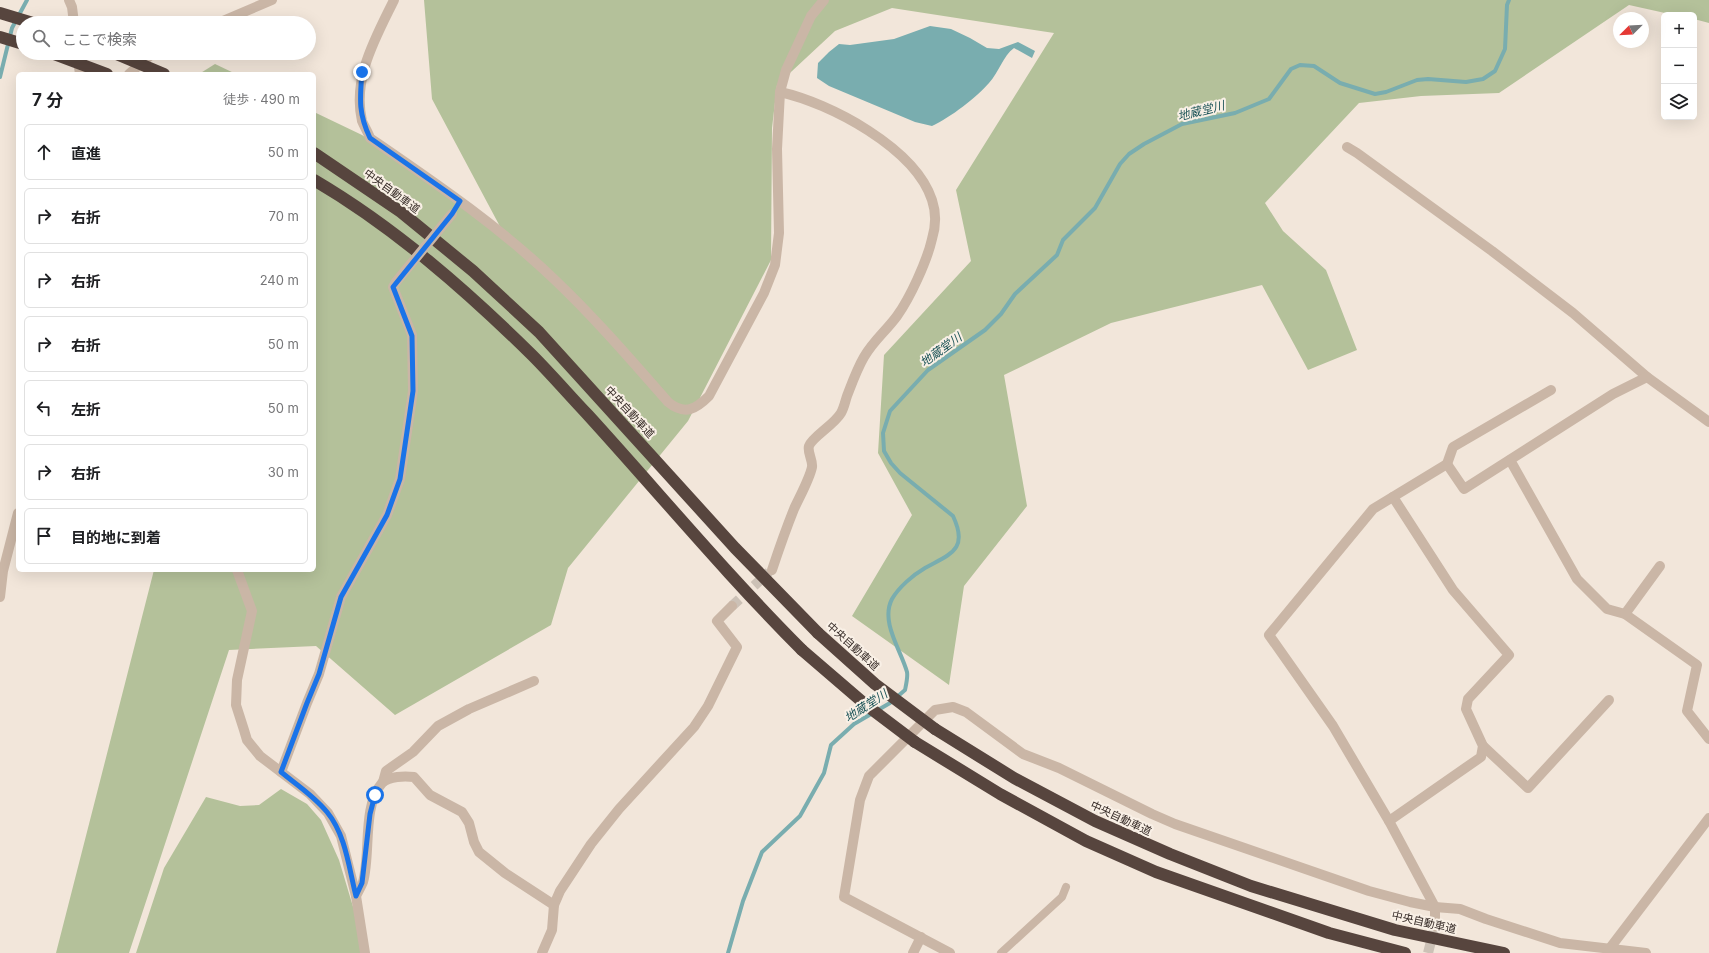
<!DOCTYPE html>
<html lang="ja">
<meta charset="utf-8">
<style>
body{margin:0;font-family:Inter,"Noto Sans JP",sans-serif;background:#f2f2f2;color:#202124}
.controls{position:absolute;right:12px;top:12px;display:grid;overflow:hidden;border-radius:6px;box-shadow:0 4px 16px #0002}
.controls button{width:36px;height:36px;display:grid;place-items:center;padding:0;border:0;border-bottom:1px solid #e0e0e0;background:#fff;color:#202124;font:20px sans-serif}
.compass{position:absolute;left:1613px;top:12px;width:36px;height:36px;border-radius:50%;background:#fff;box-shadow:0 4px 16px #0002;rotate:246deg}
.stop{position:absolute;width:12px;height:12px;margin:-9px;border:3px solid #1a73e8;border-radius:50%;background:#fff}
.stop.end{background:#1a73e8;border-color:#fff;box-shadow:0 1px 4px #0008}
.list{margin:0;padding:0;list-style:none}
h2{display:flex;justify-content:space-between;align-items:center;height:52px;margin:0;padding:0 16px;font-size:17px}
h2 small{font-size:13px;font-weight:400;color:#757577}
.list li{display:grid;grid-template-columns:26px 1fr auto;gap:12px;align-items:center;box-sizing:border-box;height:56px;margin:0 8px 8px;padding:0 8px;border:1px solid #e0e0e0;border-radius:6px}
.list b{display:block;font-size:15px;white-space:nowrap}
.list em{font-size:13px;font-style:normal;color:#757577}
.icon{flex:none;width:22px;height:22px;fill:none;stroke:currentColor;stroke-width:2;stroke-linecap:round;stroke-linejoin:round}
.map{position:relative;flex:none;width:1709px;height:953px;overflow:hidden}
.search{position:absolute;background:#fff;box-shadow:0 4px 16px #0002;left:16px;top:16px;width:300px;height:44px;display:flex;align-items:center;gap:10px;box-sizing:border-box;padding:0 14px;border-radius:22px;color:#757577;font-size:15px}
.panel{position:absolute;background:#fff;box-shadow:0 4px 16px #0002;left:16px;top:72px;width:300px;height:500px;border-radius:6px}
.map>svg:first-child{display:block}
.green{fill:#b4c19a}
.water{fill:#79adaf}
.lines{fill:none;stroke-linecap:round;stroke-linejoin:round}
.stream{stroke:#79adaf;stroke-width:4}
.minor-tunnel{stroke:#ccc1b6;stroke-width:10;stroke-dasharray:10 5;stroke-linecap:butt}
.service{stroke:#cab6a6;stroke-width:8}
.minor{stroke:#cab6a6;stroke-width:10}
.motorway{stroke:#57453e;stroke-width:12}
.minor-bridge{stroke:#cab6a6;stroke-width:10}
.motorway-bridge{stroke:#57453e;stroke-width:12}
.route{stroke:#1a73e8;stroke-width:5}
.labels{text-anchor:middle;stroke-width:4;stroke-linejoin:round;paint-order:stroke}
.street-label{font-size:11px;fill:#362b27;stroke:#f9f0e6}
.water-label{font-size:12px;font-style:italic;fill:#1c5458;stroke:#f9f0e6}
</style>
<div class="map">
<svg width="1709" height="953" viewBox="0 0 1709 953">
<rect width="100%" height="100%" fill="#f2e6da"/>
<g class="green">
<path d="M424,0H1709V23L1694,19V15H1674L1629,5L1499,93L1421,96L1359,103L1265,203L1283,231L1326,270L1357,350L1308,370L1262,285L1111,323L1004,375L1027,506L964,586L949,685L852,616L912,515L878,453L884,355L971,261L956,190L1054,33L892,8L835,31L777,85L772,128L771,260L688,421L568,568L551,625L395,715L316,646L229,650L129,953H56L154,570H314V112L362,135L504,234L432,99Z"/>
<path d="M215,64L236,74H199Z"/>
<path d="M281,789L307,804L321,820L339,860L354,910L361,953H136L164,868L206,797L240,806L259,805Z"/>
</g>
<path class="water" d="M930,26L951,29L970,38L987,48L999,49L1018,42L1035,51L1032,58L1014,48C1003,56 999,72 989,83C976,98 951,117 932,126L915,122L829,86L817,78L818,63L829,52L839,44L850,45L894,39Z"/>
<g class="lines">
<g class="stream">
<path d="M0,77L12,28L27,0"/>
<path d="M728,953L743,901L762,852L800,816L824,773L831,745L854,724L890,703L905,690C906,685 908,677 907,672C901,650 880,622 892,599C899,587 913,575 925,568C950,554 969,550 953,516L900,473L891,463L884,451L883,433L890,411L928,370L985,330L1001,314L1015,294L1057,255L1063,240L1095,208L1120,164L1129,154L1144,144L1182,124L1235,113L1269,99L1291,69L1300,65L1314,66L1340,83L1375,94L1386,92L1417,80L1428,79L1466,82L1483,79L1495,71L1505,49L1507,5L1509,0"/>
</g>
<g class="minor-tunnel">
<path d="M732,606L769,572"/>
<path d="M1428,953L1435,926"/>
</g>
<path class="service" d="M1001,953L1062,897L1066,887"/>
<g class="minor">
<path d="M69,0L72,7L74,23"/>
<path d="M394,0C376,37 352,78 362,121C364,126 368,132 370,138C434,182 499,226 555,280C595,318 632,361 668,402C685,416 696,409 709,396L764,293L775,265L779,233L777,149L780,92L786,70L811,16L824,0"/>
<path d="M218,23L272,0"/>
<path d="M77,53L80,74"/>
<path d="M129,74L153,53"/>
<path d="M1347,147L1357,153L1492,251L1573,313L1647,377L1709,422"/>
<path d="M1510,460L1577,579L1607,609L1625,614L1697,665L1687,711L1709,739"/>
<path d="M1447,464L1453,447L1551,390"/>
<path d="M237,570L252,611L237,680L236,705L244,730L247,740L260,756L310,794L328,813L341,836L356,896L365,953"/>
<path d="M772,570C779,549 786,529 794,509C799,498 810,478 812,467C813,460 807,452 809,446C812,437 834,425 841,413C844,408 845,402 847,396C852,383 857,369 864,357C874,340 886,331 897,316C910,298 927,261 932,239C936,226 936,212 932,200C915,148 830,103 780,92"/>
<path d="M0,597L3,571L18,513"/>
<path d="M1625,614L1660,566"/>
<path d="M1483,746L1528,788L1609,700"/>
<path d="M281,772L307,703L319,674L341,597L387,515L400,479L413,391L412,335L393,287L396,282"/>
<path d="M383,782L386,771L413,752L438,726L469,709L534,681"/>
<path d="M1389,821L1481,757L1483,746L1466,709L1468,699L1509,655L1453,590L1393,497"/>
<path d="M356,896C358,892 361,887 363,882C371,854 362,806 382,783C389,776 405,776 414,777L430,795L462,812L469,823L474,842L479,852L505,873L554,905"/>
<path d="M1435,926V907L1389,821L1333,726L1269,635L1373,509L1447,464L1464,489L1613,394L1647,377"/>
<path d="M1610,948L1709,818"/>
<path d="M542,953L552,930L554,905L560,891L591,844L619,809L694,727L708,706L737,647L717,621L732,606"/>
<path d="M913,953L921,937"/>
<path d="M950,953L844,897L860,800L869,776L935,710L953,707L966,712L1023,754L1059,768L1152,814L1175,824L1369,891L1410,902L1435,907L1460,909L1486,919L1560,943L1646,953"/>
</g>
<g class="motorway">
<path d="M0,13L33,23"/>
<path d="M0,37L23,44"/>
<path d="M314,153L401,212L473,271L539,332L735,548L818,633"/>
<path d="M314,180C394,227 466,290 532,355C551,374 569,395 588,415C659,493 727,575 802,650"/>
<path d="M935,729L1014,778L1095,821L1170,854L1251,886L1395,930L1504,953"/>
<path d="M915,742L1000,794L1086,841L1156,872L1329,933L1405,953"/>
</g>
<path class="minor-bridge" d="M396,282L452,214"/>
<g class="motorway-bridge">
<path d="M51,53L107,74"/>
<path d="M114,53L164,74"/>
<path d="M818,633L875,684L935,729"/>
<path d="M802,650L866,705L915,742"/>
</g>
</g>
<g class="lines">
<path class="route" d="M362,72C360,98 358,113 370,138L460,201L452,214L393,287L412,336L413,391L400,479L387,515L341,597L319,674L307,703L281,772C297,785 314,796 327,812C346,835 349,869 356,896L362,883L370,814L375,795"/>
</g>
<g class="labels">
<g class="street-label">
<text transform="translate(392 191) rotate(36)" y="4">中央自動車道</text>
<text transform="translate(630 412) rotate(47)" y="4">中央自動車道</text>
<text transform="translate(853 646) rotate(42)" y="4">中央自動車道</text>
<text transform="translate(1121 818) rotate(25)" y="4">中央自動車道</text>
<text transform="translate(1424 922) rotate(13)" y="4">中央自動車道</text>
</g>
<g class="water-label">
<text transform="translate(1201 111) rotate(-14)" y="4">地蔵堂川</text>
<text transform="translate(941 350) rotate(-36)" y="4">地蔵堂川</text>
<text transform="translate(866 706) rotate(-33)" y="4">地蔵堂川</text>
</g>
</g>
</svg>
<div class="controls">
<button>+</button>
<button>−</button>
<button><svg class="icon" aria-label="layers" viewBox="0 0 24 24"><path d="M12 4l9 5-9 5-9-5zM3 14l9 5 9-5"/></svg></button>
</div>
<svg class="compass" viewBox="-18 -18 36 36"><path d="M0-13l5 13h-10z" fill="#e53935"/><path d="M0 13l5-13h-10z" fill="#757577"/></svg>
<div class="stop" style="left:375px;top:795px"></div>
<div class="stop end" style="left:362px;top:72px"></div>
<div class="search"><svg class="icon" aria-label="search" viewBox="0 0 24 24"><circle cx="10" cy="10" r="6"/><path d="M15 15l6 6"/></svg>ここで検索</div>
<section class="panel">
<h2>7 分<small>徒歩 · 490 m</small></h2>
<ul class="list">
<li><svg class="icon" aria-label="ahead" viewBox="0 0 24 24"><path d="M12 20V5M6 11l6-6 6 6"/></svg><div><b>直進</b></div><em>50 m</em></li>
<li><svg class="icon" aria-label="right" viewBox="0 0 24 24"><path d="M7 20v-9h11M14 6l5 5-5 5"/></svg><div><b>右折</b></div><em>70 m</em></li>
<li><svg class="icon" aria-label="right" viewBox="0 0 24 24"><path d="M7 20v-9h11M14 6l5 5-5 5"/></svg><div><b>右折</b></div><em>240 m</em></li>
<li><svg class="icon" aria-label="right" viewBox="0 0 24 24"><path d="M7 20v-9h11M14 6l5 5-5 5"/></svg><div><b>右折</b></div><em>50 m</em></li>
<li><svg class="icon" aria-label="left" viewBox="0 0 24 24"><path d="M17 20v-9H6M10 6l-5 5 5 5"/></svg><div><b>左折</b></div><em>50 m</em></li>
<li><svg class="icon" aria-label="right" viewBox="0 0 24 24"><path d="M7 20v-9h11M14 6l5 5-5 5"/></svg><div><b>右折</b></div><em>30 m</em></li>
<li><svg class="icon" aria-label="arrive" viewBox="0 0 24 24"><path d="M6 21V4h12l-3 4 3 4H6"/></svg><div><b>目的地に到着</b></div></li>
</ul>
</section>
</div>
